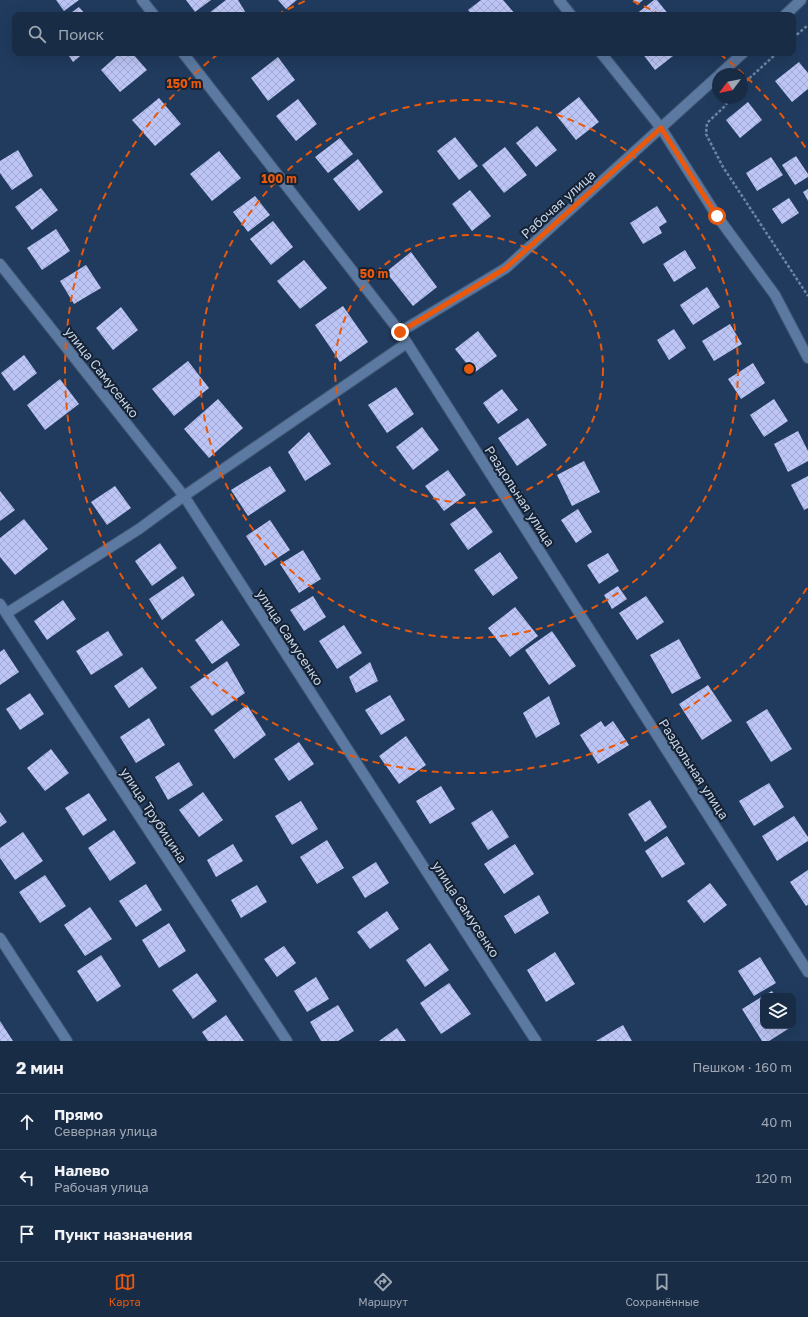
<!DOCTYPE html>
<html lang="ru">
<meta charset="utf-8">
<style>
body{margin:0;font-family:"Golos Text",sans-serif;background:#21344d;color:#f1f3f6}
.controls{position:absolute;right:12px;bottom:12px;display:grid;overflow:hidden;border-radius:8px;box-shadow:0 4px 16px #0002}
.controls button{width:36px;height:36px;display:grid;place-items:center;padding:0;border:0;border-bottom:1px solid #36485f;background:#182c46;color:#f1f3f6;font:20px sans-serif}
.compass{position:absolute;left:712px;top:68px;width:36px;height:36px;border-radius:50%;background:#182c46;box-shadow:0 4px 16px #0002;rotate:238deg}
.stop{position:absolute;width:12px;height:12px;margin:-9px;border:3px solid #ea580c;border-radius:50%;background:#fff}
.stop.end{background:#ea580c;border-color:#fff;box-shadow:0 1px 4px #0008}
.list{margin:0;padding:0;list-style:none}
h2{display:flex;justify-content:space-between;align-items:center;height:52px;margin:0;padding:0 16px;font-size:17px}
h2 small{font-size:13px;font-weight:400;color:#9fa7b3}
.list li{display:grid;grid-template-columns:26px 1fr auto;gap:12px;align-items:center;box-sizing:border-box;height:56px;padding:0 16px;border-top:1px solid #36485f}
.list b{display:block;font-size:15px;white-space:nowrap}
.list p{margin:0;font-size:13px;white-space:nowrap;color:#9fa7b3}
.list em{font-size:13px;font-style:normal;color:#9fa7b3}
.icon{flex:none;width:22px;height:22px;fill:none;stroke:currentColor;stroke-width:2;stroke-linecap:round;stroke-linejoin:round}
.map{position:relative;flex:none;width:808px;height:1041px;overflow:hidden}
.search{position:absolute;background:#182c46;box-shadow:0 4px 16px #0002;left:12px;right:12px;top:12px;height:44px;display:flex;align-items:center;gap:10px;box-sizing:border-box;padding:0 14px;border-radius:8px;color:#9fa7b3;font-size:15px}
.sheet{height:220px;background:#182c46}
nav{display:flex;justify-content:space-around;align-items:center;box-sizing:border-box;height:56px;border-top:1px solid #36485f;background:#182c46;font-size:11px;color:#9fa7b3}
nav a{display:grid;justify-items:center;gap:2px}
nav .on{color:#ea580c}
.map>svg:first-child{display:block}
.building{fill:url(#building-cross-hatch)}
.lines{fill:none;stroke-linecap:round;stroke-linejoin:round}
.street-casing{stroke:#405774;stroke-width:12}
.path{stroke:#6e84a1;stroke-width:2.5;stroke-dasharray:3 2;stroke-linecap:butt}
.street{stroke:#5c79a1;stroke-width:10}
.route{stroke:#ea580c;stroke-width:5}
.ring{fill:none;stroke:#e8590c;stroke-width:2;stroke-dasharray:7 5}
.labels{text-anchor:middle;stroke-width:4;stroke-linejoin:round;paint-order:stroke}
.street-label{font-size:13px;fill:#c4d4ea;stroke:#162232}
.centre{fill:#e8590c;stroke:#162232;stroke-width:2}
.ring-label{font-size:12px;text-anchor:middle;font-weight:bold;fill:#e8590c;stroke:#162232;stroke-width:4;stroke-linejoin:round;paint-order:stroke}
</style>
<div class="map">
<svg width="808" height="1041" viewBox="0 0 808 1041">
<defs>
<pattern id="building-cross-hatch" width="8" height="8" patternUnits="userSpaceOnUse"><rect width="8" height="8" fill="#bcc5f5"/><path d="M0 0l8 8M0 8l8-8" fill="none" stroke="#a2aad2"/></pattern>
</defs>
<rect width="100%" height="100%" fill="#203b5e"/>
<g class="building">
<path d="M56,0H79L64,11Z"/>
<path d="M186,0H211L195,12Z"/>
<path d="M226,0H238L246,13L244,15H211L209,13Z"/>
<path d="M278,0H297L286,9Z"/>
<path d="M481,0H503L516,15H472L468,10Z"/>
<path d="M633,0H643L637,5Z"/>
<path d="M654,0H657L669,15H635Z"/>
<path d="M79,7L86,15H68Z"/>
<path d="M67,53H84L73,62Z"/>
<path d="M120,53H132L147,70L120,92L101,70Z"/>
<path d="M642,53H677L655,70Z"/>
<path d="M278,57L295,80L268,101L251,78Z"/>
<path d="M799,62L808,73V89L792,102L775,81Z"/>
<path d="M579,97L599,122L576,140L556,115Z"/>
<path d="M159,98L181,124L155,146L132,120Z"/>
<path d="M298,99L317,124L296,141L276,116Z"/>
<path d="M748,102L762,120L740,138L726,120Z"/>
<path d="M537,126L557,150L536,167L516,143Z"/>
<path d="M455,137L478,166L459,180L437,151Z"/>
<path d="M340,138L353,154L328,173L315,157Z"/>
<path d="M505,147L527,175L504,193L482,165Z"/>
<path d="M18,150L33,176L12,190L0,173V161Z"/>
<path d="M219,151L241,178L212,201L190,174Z"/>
<path d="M796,156L808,174V177L795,185L782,165Z"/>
<path d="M771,157L783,175L757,191L746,173Z"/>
<path d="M358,159L383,192L359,211L333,179Z"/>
<path d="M41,188L58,210L32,230L15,207Z"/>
<path d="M808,189V201L803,192Z"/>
<path d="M470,190L491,216L472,231L452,204Z"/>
<path d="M255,196L270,215L248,232L233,212Z"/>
<path d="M789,198L799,213L782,224L772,209Z"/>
<path d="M657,206L667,222L659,227L662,233L643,244L630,223Z"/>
<path d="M273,221L293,247L271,265L250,239Z"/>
<path d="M56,229L70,251L42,270L27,248Z"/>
<path d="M685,250L696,268L674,282L663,264Z"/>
<path d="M411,252L437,287L413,306L386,272Z"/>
<path d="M304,260L327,288L300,309L277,281Z"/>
<path d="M86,265L101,288L74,304L60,281Z"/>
<path d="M707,287L720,307L693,325L680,305Z"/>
<path d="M343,306L368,342L340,362L315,325Z"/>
<path d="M121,307L138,330L113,350L96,328Z"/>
<path d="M730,324L742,344L714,361L702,341Z"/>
<path d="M674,329L686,348L669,360L657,340Z"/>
<path d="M478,331L497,356L474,373L455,349Z"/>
<path d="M24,355L37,373L14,391L1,373Z"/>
<path d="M188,361L209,388L174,416L152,389Z"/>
<path d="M753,363L765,383L741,399L728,379Z"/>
<path d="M60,379L79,404L45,430L27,405Z"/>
<path d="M396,387L414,414L387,433L368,405Z"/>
<path d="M502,389L518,410L498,424L483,403Z"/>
<path d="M218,399L243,428L209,458L184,429Z"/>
<path d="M774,399L788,421L764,437L750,415Z"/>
<path d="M528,418L547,445L517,466L498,438Z"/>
<path d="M422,427L439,450L413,470L396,447Z"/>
<path d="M798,431L808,451V461L788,472L774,444Z"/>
<path d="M309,432L331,464L305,481L288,452Z"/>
<path d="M584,461L600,492L572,506L557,475Z"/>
<path d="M270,466L286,491L248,516L231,490Z"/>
<path d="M448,470L466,495L444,511L425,486Z"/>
<path d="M808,476V508L804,510L791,485Z"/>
<path d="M115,486L131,508L107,525L91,502Z"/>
<path d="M0,491L15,510L0,521Z"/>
<path d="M475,507L493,532L468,550L450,524Z"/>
<path d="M578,509L592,532L576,543L561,520Z"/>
<path d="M24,519L48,549L15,575L0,557V538Z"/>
<path d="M270,520L290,550L265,566L246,536Z"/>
<path d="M160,543L177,568L152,586L135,561Z"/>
<path d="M303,550L321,579L299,593L280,564Z"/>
<path d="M500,552L518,578L493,596L474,570Z"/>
<path d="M608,553L619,571L599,584L587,565Z"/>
<path d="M183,576L195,595L162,620L149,599Z"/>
<path d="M618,586L627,599L612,609L604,595Z"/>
<path d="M313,596L326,617L304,631L290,610Z"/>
<path d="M646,596L664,622L637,640L619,613Z"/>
<path d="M63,600L76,619L47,640L34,621Z"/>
<path d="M515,607L538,636L510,657L488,628Z"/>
<path d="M222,620L240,645L212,664L195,640Z"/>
<path d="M344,625L362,653L337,669L319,641Z"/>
<path d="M108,631L123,655L91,675L76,651Z"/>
<path d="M552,631L576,666L549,685L525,650Z"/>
<path d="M679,639L701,678L672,694L650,655Z"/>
<path d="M4,649L19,672L0,685V652Z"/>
<path d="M227,661L245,693L212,716L190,687Z"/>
<path d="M370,662L378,681L356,693L349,677Z"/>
<path d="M142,667L157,688L129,708L114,686Z"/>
<path d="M708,685L732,721L702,740L679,704Z"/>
<path d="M30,693L44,714L20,730L6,709Z"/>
<path d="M390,695L405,720L381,735L365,710Z"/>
<path d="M549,696L560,724L536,738L523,713Z"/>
<path d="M247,705L266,735L234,759L214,730Z"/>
<path d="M767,709L792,749L771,762L746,722Z"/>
<path d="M149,718L165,745L136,763L120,737Z"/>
<path d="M601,721L605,727L613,721L629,745L598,764L580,735Z"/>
<path d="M406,736L426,765L399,784L379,756Z"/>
<path d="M299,742L314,764L289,781L274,759Z"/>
<path d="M51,749L69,773L45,791L27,768Z"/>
<path d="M179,762L193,785L168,800L155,777Z"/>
<path d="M769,783L784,807L754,826L739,801Z"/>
<path d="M441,786L455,809L430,824L416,801Z"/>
<path d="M203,792L223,820L199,837L179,810Z"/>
<path d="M89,793L107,820L83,836L65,808Z"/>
<path d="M650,800L667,827L645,842L628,814Z"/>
<path d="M301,801L318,829L292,845L275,816Z"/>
<path d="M492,810L509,837L488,850L471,823Z"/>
<path d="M0,812L7,822L0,827Z"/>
<path d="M794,816L808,837V841L777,861L762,836Z"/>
<path d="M114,830L136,863L110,881L88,848Z"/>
<path d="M23,832L43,861L15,880L0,858V848Z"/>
<path d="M667,836L685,864L662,878L645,851Z"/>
<path d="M327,840L344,868L317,884L300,857Z"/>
<path d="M233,844L243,861L216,877L207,860Z"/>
<path d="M515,844L534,874L504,894L484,864Z"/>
<path d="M376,862L389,883L365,898L352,877Z"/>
<path d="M808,870V905L806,906L790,882Z"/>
<path d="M45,875L66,906L40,923L19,892Z"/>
<path d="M710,883L727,905L704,923L687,901Z"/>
<path d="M146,884L162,910L136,927L119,901Z"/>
<path d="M257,885L267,902L241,918L231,900Z"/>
<path d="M539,895L549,913L515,934L504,916Z"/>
<path d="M90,907L112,939L85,956L64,925Z"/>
<path d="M387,911L399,929L370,949L357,932Z"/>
<path d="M169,923L186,951L159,968L142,940Z"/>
<path d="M430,943L449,970L425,987L406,960Z"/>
<path d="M284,946L296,963L277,977L264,959Z"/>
<path d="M555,952L575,984L546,1002L527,970Z"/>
<path d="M101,955L121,986L97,1002L77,971Z"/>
<path d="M760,957L776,983L754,996L738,971Z"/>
<path d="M197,973L217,1001L193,1019L172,990Z"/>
<path d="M316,977L329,999L307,1012L294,991Z"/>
<path d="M449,983L471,1014L441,1034L420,1003Z"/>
<path d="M772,991L775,996H763Z"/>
<path d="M763,996V1026H793L769,1041H762L742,1009Z"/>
<path d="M338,1005L354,1031L338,1041H321L310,1022Z"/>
<path d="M226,1015L244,1041H208L202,1032Z"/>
<path d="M0,1021L13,1041H0Z"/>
<path d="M623,1025L632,1041H596Z"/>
<path d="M397,1028L406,1041H379Z"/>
</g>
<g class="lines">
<defs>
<g id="street">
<path d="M142,0L154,15"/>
<path d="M559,0L571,15"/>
<path d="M785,15L801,0"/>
<path d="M183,53L400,332L808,972"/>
<path d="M601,53L661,128L717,216L775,295L808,358"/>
<path d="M720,74L743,53"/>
<path d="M0,264L184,496L536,1041"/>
<path d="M400,332L506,268L718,76"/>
<path d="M0,604L287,1041"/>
<path d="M7,613L139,529L184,496L407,343"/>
<path d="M0,938L67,1041"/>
</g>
</defs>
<use href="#street" class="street-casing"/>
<g class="path">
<path d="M793,38L808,25"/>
<path d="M742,85L777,53"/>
<path d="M730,98L725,106L707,123L706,134L723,167L808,296"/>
</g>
<use href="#street" class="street"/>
</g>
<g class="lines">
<path class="route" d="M400,332L506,268L661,128L717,216"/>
</g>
<g class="ring">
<circle cx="469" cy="369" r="134"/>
<circle cx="469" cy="369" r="269"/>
<path d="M807 588A403 403 0 1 1 218 54M277 15A403 403 0 0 1 305 1M633 1A403 403 0 0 1 661 15M720 54A403 403 0 0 1 807 150"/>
</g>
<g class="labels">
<g class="street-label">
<text transform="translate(558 204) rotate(-42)" y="5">Рабочая улица</text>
<text transform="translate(102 372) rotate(52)" y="5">улица Самусенко</text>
<text transform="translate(520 496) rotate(57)" y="5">Раздольная улица</text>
<text transform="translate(290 637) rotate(57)" y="5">улица Самусенко</text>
<text transform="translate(694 769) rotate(57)" y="5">Раздольная улица</text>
<text transform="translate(154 815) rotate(57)" y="5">улица Трубицина</text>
<text transform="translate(466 909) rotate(57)" y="5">улица Самусенко</text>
</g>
</g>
<circle cx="469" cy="369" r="6" class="centre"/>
<g class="ring-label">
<text x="184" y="88">150 m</text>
<text x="279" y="183">100 m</text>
<text x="374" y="278">50 m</text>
</g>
</svg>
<div class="controls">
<button><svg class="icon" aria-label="layers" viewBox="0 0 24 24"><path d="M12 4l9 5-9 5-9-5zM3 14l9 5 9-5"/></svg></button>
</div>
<svg class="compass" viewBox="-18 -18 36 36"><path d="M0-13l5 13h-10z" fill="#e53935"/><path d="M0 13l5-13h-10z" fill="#9fa7b3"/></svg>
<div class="stop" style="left:717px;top:216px"></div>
<div class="stop end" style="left:400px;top:332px"></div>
<div class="search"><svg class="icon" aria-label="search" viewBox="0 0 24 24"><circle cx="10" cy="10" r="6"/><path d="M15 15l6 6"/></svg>Поиск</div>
</div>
<section class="sheet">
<h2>2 мин<small>Пешком · 160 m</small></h2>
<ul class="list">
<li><svg class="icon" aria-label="ahead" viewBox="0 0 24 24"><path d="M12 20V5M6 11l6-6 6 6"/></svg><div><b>Прямо</b><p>Северная улица</p></div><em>40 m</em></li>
<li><svg class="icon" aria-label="left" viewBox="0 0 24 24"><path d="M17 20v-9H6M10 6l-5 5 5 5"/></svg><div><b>Налево</b><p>Рабочая улица</p></div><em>120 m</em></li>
<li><svg class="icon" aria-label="arrive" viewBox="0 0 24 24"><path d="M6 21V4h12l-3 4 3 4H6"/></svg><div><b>Пункт назначения</b></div></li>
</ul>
</section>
<nav>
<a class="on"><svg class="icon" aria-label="map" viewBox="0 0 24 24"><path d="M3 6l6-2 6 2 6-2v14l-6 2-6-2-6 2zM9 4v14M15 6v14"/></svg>Карта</a>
<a><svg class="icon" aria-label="directions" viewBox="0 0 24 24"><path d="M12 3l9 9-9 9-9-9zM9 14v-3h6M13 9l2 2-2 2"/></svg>Маршрут</a>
<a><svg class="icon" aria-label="saved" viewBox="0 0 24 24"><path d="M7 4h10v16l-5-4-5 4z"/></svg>Сохранённые</a>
</nav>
